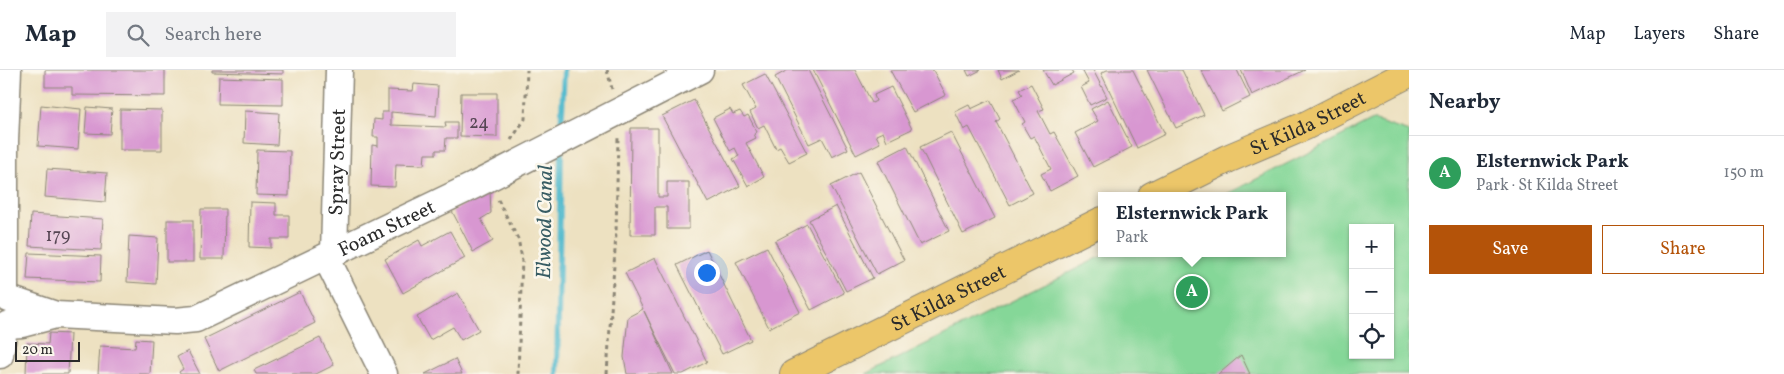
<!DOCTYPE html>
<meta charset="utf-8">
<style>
body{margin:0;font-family:Vollkorn,serif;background:#f2f2f3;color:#1f2937}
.controls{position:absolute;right:15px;bottom:15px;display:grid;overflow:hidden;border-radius:0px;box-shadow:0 1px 4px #0004}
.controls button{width:45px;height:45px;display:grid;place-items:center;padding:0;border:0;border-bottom:1px solid #e0e1e3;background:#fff;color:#1f2937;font:25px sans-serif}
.scale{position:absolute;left:15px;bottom:12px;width:65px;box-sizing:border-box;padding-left:5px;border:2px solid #2b2b2b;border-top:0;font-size:14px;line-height:18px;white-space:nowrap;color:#2b2b2b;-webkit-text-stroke:4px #fbf7ec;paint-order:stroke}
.you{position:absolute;left:706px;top:202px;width:18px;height:18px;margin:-12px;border:4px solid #fff;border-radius:50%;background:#1a73e8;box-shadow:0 0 0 8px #1a73e833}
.badge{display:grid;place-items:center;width:32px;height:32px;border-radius:50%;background:#b45309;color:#fff;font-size:16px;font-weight:700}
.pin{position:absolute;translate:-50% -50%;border:2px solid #fff;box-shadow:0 1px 5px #0006}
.popup{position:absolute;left:1098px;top:122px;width:188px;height:65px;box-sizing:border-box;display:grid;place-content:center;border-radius:0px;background:#fff;filter:drop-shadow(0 1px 4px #0005);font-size:16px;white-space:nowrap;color:#747a83}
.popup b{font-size:19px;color:#1f2937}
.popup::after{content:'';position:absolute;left:50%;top:100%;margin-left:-10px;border:10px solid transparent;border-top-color:#fff}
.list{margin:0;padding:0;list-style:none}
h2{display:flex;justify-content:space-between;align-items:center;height:65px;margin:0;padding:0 20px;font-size:21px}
h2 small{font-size:16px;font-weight:400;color:#747a83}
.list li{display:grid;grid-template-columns:32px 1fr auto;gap:15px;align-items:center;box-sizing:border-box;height:75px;padding:0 20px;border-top:1px solid #e0e1e3}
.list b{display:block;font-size:19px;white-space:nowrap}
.list p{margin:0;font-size:16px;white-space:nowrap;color:#747a83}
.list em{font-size:16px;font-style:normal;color:#747a83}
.actions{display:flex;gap:10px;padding:15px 20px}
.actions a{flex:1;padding:11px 0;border:1px solid #b45309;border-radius:0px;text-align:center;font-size:18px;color:#b45309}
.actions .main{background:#b45309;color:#fff}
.icon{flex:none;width:28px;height:28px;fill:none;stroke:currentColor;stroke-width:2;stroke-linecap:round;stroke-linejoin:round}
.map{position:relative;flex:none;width:1409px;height:304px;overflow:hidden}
header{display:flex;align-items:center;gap:30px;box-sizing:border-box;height:70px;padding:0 25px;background:#fff;border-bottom:1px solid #e0e1e3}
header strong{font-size:24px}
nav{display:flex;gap:28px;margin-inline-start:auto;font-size:18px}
.search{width:350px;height:45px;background:#f2f2f3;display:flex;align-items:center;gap:12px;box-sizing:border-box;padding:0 18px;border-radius:0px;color:#747a83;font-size:19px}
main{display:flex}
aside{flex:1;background:#fff}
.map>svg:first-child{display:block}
.green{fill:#85d798;stroke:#588162;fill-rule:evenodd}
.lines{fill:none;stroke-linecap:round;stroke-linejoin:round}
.stream{stroke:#4eb8cc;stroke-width:6}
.building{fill:#d897d1}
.minor-casing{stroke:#8c8676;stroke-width:29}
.major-casing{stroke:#8c8676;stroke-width:30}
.path{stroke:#8c8676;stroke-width:3;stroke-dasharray:4 4;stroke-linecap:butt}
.minor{stroke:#fff;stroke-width:26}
.major{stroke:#ecc669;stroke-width:28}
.labels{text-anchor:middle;stroke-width:5;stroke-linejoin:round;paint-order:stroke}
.number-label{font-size:18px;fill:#564654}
.street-label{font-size:20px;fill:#2b2b2b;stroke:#fbf7ec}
.water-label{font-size:21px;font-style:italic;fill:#375c63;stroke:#fbf7ec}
</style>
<header>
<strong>Map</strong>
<div class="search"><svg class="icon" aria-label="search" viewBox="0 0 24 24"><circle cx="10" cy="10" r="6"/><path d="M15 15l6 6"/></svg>Search here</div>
<nav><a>Map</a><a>Layers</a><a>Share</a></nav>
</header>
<main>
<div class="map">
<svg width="1409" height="304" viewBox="0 0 1409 304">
<rect width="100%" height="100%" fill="#fbf7ec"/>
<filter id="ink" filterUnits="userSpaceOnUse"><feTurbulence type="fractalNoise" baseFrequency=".02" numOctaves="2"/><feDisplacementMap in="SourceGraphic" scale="10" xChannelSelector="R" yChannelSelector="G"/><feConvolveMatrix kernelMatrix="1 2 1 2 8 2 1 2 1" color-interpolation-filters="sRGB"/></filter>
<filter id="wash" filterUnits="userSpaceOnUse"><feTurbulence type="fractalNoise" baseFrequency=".0096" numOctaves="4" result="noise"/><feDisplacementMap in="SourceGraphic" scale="20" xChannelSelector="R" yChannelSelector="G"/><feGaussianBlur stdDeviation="1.12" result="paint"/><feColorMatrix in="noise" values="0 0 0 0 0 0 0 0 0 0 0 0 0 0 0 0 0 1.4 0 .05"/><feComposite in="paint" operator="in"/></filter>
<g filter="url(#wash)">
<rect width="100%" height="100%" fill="#ede1c1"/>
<path class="green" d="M1373,50L1409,62V304H866L1108,183H1282V126H1223ZM1353,158H1390V285H1353Z"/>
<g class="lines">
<g class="stream">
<path d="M561,63L564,0"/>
<path d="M557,304L561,78"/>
</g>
</g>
<g id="blocks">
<g class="building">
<path d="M45,0H165V26L72,25V17H45Z"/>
<path d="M212,0H283V4L212,2Z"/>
<path d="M788,0H808L848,79L832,87L822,68L809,74L775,7Z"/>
<path d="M813,0H855L872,33L876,31L874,25L891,17L912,59L887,71L883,62L876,65L880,73L856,85Z"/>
<path d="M890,0H933L946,25L913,42Z"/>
<path d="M966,0H981L969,6Z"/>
<path d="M998,0H1019L1002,9Z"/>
<path d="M1043,0H1072L1074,3L1052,15Z"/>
<path d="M1082,0H1093L1107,27L1090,35L1081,17L1089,13Z"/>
<path d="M1107,0H1133L1165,64L1137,78L1101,3Z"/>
<path d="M1147,0H1182L1204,45L1176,58Z"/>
<path d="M1201,0H1237L1250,27L1222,41Z"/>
<path d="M1241,0H1305L1252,25Z"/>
<path d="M765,4L807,83L789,92L780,77L776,79L764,55L758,58L750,42L756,39L743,15Z"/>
<path d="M219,7L283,9V35L218,34Z"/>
<path d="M414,14L438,16L436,46L391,42V55L446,57L445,52H457V68H446L445,80H436V84H425L424,95L396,94L395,117L371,116L372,75L378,76V67H373L374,49L382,50V42H388V20L413,21Z"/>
<path d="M1031,14L1044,39L1038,41L1050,64L1054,62L1078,106L1050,121L1041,104L1051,99L1034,66L1030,68L1022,54L1025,52L1013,29L1022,25L1019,20Z"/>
<path d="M461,23H497V67L460,66Z"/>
<path d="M694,30L740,116L708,133L662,46Z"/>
<path d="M990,30L1000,49L996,52L1033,123L1010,135L969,57L964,60L955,42L969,35L971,39Z"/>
<path d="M1108,30L1132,77L1093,97L1075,63L1098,51L1091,39Z"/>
<path d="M41,35L81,39L78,79L38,76Z"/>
<path d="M87,37L112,39L110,64L85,63Z"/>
<path d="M120,39L162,40V80H120Z"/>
<path d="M730,39L733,44L740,41L744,47L748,45L757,62L754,64L756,68L746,73L764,107L748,116L733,89L739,86L735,78L730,81L713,48Z"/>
<path d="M245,41L279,43L277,75L244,73Z"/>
<path d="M631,58H658V127H667V112H689V159H667V137H655V165H630Z"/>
<path d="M951,62L995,148L963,164L920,77Z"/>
<path d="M907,76L949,161L920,175L878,91Z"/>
<path d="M257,80L290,81L289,126L256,125Z"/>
<path d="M47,99L107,103L105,132L45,127Z"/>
<path d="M859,102L904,190L877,204L831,116Z"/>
<path d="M490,121L491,143L481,149L493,171L473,182L452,141Z"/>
<path d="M250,132L276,133V145H289V169H271V178L249,177Z"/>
<path d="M836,136L873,208L846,221L809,150Z"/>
<path d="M201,139H225L224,189H200Z"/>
<path d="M31,144L103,149L101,180L29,176Z"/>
<rect x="167" y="150" width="26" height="42"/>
<path d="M807,154L844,223L811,240L775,171Z"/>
<path d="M450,161L465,188L403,223L385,189L419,170L422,176Z"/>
<path d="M129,166L158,168L156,214L127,212Z"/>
<path d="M767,177L800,242L769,258L736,192Z"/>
<path d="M707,180L751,270L722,284L677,195Z"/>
<path d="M29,183L101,186L100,212L27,209Z"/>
<path d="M655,188L707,292L683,304H675L644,241L673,304H627L624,287L628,247L643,239L625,203Z"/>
<path d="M300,222L315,253L219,301L204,269Z"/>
<path d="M458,223L479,260L461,270L453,257L430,270L417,247Z"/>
<path d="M49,263L70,264L68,304H26L27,273L48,274Z"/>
<path d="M320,268L334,295L316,304H256L254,300Z"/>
<path d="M136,269L152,270L150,304H98L100,276L135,278Z"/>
<path d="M188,281L200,304H180L179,302L183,299L177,287Z"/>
<path d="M1241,285L1250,304H1218L1221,302Z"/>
<path d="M455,289L462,304H425Z"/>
</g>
</g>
</g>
<g filter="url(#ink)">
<use href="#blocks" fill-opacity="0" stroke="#8c8676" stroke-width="1"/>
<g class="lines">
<defs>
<g id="minor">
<path id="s1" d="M334,183L339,0"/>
<path d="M326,187L384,304"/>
<path d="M5,224V71L8,0"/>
<path id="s2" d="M9,229L56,245L175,251L196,249L475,115L700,0"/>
<path d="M7,255L22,254L56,245"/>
<path d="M0,285L4,258"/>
</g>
<g id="major">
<path id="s3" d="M1152,126L1227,89L1305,56L1409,3"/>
<path id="s4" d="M794,304L1102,151"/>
</g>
</defs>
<use href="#minor" class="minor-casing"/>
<use href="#major" class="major-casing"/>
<g class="path">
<path d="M607,0L612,19"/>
<path d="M511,70L525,49L527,0"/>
<path d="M498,130L518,169L522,188L518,304"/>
<path d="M607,304L616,164L618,67"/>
</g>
<use href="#minor" class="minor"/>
<use href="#major" class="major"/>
</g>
</g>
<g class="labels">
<g class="number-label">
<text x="479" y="58">24</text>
<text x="58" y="171">179</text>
</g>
<g class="street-label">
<text dy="7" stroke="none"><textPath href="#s3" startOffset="172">St Kilda Street</textPath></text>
<text dy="7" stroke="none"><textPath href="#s1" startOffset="91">Spray Street</textPath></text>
<text dy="7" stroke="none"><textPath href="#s2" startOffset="401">Foam Street</textPath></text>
<text dy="7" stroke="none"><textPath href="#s4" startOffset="172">St Kilda Street</textPath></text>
</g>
<g class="water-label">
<text transform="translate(544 152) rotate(-89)" y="7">Elwood Canal</text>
</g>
</g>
</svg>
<div class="controls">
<button>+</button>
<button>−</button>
<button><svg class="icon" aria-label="locate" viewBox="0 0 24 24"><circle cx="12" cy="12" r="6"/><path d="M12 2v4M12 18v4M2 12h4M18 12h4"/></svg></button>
</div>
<div class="scale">20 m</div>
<div class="you"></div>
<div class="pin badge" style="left:1192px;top:222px;background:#2e9e5b">A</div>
<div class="popup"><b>Elsternwick Park</b>Park</div>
</div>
<aside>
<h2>Nearby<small></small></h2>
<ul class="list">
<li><span class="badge" style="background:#2e9e5b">A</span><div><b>Elsternwick Park</b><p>Park · St Kilda Street</p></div><em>150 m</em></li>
</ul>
<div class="actions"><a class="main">Save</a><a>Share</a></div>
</aside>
</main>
